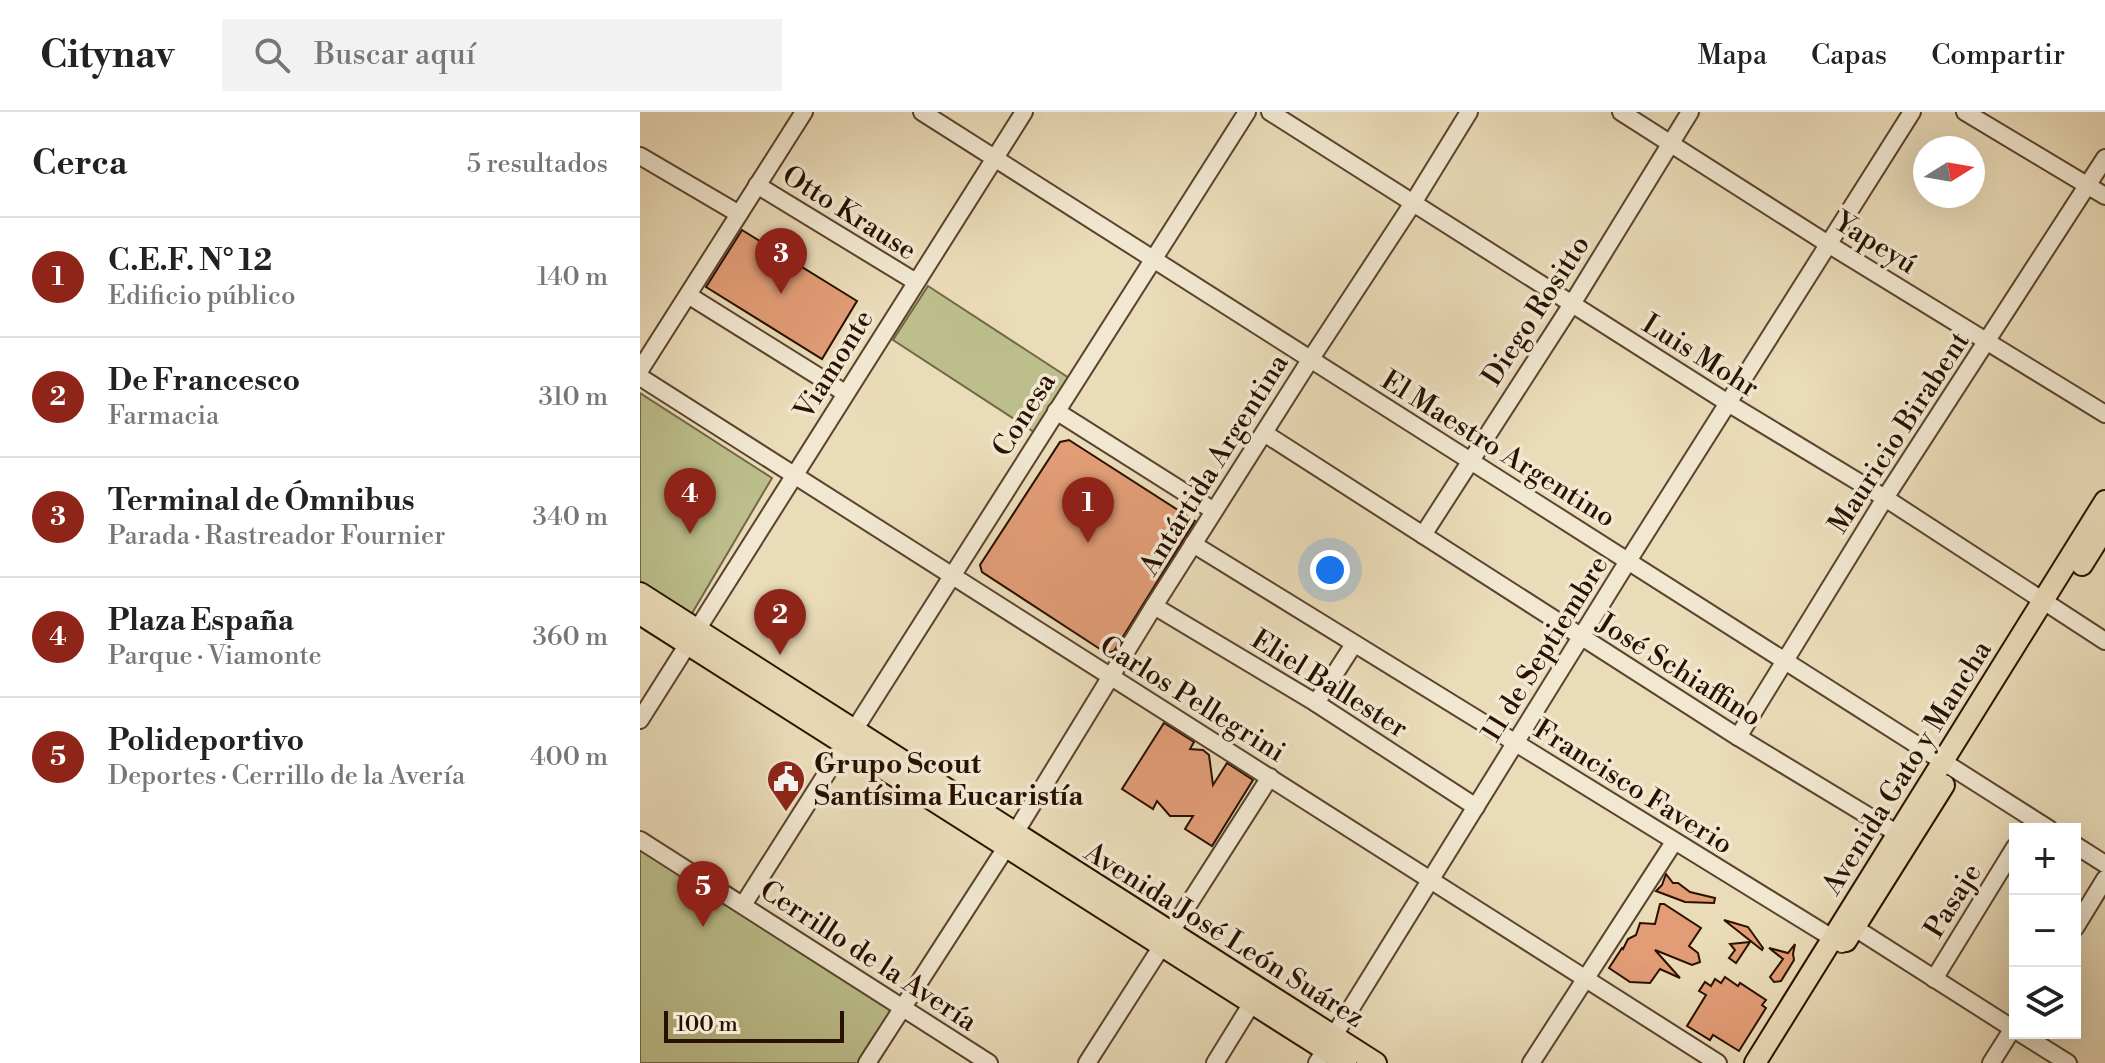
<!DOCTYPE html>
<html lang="es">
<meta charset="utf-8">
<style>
body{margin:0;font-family:"Libre Bodoni",serif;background:#f2f2f2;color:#222}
.controls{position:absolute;right:24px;bottom:24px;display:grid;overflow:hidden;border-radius:0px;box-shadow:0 8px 32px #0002}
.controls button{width:72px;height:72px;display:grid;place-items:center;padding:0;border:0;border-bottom:2px solid #e0e0e0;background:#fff;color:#222;font:40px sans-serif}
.compass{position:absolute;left:1273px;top:24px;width:72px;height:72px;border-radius:50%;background:#fff;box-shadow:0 8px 32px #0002;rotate:79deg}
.scale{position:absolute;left:24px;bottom:20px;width:180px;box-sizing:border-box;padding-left:8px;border:4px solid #291000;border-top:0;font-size:22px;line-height:28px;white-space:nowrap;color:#291000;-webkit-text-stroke:6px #f2e8d2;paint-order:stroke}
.you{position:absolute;left:690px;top:458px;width:28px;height:28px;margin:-20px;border:6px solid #fff;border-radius:50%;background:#1a73e8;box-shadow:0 0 0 12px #1a73e833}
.badge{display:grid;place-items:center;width:52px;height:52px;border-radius:50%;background:#8f2418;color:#fff;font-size:26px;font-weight:700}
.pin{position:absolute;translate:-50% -66px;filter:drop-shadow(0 2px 4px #0008)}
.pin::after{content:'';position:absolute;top:42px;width:28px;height:24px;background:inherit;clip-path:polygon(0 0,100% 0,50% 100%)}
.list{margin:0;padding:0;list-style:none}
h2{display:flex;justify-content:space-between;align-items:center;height:104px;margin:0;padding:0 32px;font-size:34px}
h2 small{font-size:26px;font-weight:400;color:#767676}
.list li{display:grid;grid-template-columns:52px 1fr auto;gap:24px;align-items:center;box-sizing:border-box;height:120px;padding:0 32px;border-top:2px solid #e0e0e0}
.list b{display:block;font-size:30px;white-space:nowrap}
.list p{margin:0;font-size:26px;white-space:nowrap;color:#767676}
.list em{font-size:26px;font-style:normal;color:#767676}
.icon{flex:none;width:44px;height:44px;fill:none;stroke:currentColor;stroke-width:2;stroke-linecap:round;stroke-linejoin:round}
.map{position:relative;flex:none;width:1465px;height:951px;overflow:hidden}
header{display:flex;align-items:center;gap:48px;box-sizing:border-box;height:112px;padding:0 40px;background:#fff;border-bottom:2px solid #e0e0e0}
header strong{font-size:38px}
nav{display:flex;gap:44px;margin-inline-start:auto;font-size:28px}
.search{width:560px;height:72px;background:#f2f2f2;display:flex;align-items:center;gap:20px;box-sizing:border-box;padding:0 28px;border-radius:0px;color:#767676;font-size:30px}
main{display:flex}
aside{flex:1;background:#fff}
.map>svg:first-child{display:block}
.green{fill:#bcbf8c;stroke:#726846;stroke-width:2}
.building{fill:#e29d77;stroke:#291000;stroke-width:2}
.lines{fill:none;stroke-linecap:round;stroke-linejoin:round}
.minor-casing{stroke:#5a432e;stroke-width:20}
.major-casing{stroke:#291000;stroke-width:24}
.minor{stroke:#f2e8d2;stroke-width:16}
.major{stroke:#ebdcb9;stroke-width:20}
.labels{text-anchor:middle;stroke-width:7;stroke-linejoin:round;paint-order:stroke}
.street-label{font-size:28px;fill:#291000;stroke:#f2e8d2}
.poi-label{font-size:28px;font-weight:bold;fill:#291000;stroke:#f2e8d2;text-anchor:start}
</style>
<header>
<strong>Citynav</strong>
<div class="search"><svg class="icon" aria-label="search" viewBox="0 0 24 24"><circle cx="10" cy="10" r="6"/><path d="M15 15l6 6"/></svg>Buscar aquí</div>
<nav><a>Mapa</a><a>Capas</a><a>Compartir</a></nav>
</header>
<main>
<aside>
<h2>Cerca<small>5 resultados</small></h2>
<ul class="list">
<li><span class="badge">1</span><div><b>C.E.F. N° 12</b><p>Edificio público</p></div><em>140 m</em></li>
<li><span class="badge">2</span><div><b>De Francesco</b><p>Farmacia</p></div><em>310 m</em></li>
<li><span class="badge">3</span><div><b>Terminal de Ómnibus</b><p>Parada · Rastreador Fournier</p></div><em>340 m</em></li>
<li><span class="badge">4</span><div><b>Plaza España</b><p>Parque · Viamonte</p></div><em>360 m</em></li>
<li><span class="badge">5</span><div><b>Polideportivo</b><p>Deportes · Cerrillo de la Avería</p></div><em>400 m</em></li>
</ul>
</aside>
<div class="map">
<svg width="1465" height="951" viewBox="0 0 1465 951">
<rect width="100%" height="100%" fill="#ebdcb9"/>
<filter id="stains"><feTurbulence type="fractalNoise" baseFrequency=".0025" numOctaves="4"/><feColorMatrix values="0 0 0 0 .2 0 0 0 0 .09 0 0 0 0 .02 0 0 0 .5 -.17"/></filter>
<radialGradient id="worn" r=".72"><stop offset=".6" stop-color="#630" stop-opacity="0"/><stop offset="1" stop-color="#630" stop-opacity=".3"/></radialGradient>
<g class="green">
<path d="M288,174L429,266L394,320L253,228Z"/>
<path d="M0,281L132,366L48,508L0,478Z"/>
<path d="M0,733L254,896L219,951H0Z"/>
</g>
<g class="building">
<path d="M102,118L217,189L182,247L66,175Z"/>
<path d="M429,328L555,409L474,539L466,541L342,460L340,453L420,330Z"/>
<path d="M524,611L554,630L550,637L563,638L569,643L573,673L587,651L613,668L572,734L545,717L553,704H530L517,689L513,697L482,677Z"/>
<path d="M1026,762L1033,771H1038L1050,780L1075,786L1074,791L1045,790L1016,779L1022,773Z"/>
<path d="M1020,792H1024L1061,816L1049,834L1058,841L1060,850L1052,853L1015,838L1040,866L1020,857L1010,871L990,870L969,856L982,836L983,837L988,827L996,823L1000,811L1015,812Z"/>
<path d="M1084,808L1108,815L1123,836L1122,838Z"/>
<path d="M1110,830L1096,851L1089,846L1095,838L1090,832Z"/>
<path d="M1155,832L1153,842L1154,848L1141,869L1134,870L1130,865L1143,847L1129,836L1148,841Z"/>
<path d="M1085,865L1098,874L1100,871L1126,888L1122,893L1126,896L1099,939L1073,923L1070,928L1047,914L1066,883L1059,879L1065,870L1071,874L1075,867L1081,871Z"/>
</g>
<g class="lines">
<defs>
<g id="minor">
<path d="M282,0L1409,717"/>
<path d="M630,0L1088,291L1245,386L1465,529"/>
<path d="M981,0L1188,132L1465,302"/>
<path d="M1325,0L1465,84"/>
<path d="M0,44L99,102"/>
<path d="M117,73L276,170"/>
<path d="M48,183L205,281"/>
<path d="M0,258L164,0"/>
<path d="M0,265L1078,951"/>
<path d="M416,299L574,399"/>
<path d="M624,321L1098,625L1268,728"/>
<path d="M783,423L932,192L1050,0"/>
<path d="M553,432L1202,832"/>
<path d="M514,494L676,591L836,695"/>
<path d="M676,591L714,532"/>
<path d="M0,608L384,0"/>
<path d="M1098,625L1245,386L1465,46"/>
<path d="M0,728L349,951"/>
<path d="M1435,733L1465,752"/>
<path d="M103,793L607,0"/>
<path d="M1204,809L1375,918"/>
<path d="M1435,816L1465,767"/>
<path d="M1294,867L1375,735"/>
<path d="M1380,921L1428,951"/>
<path d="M227,951L367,734L514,494L670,248L773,91L829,0"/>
<path d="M447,951L630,665"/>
<path d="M575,951L612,891"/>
<path d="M677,951L988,449L1272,0"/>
<path d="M891,951L1034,730"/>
<path d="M1351,951L1375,913"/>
</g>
<g id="major">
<path d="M1442,453L1465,416"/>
<path d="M0,481L736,951"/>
<path d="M0,502L706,951"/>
<path d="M1206,829L1304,673"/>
<path d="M1115,951L1465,389"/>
</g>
</defs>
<use href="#minor" class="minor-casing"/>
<use href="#major" class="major-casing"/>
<use href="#minor" class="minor"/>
<use href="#major" class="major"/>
</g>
<defs>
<symbol id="civic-pin" viewBox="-11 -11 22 30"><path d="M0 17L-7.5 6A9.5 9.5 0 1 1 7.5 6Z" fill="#8f2418" stroke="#f2e8d2"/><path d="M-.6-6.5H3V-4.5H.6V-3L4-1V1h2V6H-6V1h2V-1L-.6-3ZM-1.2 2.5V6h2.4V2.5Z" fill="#fff"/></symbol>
</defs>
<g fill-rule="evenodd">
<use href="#civic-pin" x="124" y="645" width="44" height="60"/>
</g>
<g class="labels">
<g class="street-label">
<text transform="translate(210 100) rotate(32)" y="10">Otto Krause</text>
<text transform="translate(1236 130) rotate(32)" y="10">Yapeyú</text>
<text transform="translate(895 198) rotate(-57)" y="10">Diego Rositto</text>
<text transform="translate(1061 243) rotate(32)" y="10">Luis Mohr</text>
<text transform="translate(193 252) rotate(-58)" y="10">Viamonte</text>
<text transform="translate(383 302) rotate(-58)" y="10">Conesa</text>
<text transform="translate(1258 320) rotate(-57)" y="10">Mauricio Birabent</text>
<text transform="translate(859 336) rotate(32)" y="10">El Maestro Argentino</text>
<text transform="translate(573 352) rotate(-58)" y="10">Antártida Argentina</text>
<text transform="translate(904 536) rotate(-58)" y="10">11 de Septiembre</text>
<text transform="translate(1040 557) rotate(32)" y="10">José Schiaffino</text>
<text transform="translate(690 571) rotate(32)" y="10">Eliel Ballester</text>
<text transform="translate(553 586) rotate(32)" y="10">Carlos Pellegrini</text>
<text transform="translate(1266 655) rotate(-58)" y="10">Avenida Gato y Mancha</text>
<text transform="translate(994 674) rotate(32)" y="10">Francisco Faverio</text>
<text transform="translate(1312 788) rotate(-58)" y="10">Pasaje</text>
<text transform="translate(585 822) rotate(32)" y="10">Avenida José León Suárez</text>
<text transform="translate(229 843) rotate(33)" y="10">Cerrillo de la Avería</text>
</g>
<g class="poi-label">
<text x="174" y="661">Grupo Scout<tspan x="174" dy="32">Santísima Eucaristía</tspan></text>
</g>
</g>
<rect width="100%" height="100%" filter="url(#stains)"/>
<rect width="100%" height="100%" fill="url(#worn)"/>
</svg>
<div class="controls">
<button>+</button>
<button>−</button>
<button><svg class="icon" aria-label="layers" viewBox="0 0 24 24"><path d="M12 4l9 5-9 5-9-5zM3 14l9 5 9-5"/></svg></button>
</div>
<svg class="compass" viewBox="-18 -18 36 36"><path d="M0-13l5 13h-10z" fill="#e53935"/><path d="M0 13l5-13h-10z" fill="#767676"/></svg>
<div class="scale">100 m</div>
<div class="you"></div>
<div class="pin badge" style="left:448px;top:431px">1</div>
<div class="pin badge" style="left:140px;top:543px">2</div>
<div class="pin badge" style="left:141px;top:182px">3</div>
<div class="pin badge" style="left:50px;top:422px">4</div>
<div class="pin badge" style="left:63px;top:815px">5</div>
</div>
</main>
